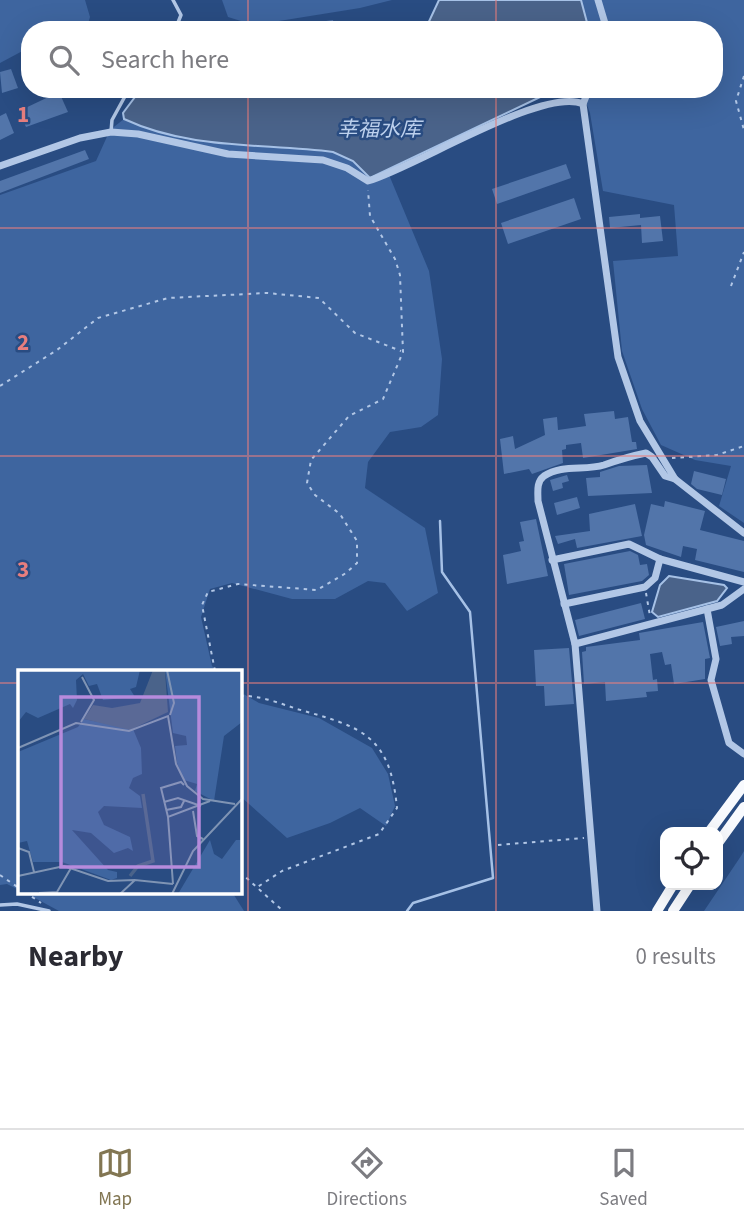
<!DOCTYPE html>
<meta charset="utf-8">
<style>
body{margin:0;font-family:"Source Sans 3","Noto Sans SC",sans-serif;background:#f2f2f3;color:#2b2b33}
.controls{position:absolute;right:21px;bottom:21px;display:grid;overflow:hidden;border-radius:14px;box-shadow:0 7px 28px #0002}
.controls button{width:63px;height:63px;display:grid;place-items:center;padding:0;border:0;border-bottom:2px solid #e1e1e2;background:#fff;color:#2b2b33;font:35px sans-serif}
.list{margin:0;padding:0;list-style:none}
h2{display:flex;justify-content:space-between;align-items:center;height:91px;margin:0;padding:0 28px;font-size:30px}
h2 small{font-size:23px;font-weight:400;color:#7c7c81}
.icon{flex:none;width:38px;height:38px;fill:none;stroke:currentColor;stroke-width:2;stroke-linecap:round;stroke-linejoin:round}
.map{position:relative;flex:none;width:744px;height:911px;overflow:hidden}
.search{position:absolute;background:#fff;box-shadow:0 7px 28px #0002;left:21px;right:21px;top:21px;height:77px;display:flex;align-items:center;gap:18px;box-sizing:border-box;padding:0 24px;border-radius:28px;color:#7c7c81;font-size:26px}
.sheet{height:217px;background:#fff}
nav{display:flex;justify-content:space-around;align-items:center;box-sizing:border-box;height:98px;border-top:2px solid #e1e1e2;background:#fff;font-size:19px;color:#7c7c81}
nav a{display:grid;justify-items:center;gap:4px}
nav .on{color:#827652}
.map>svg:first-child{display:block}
.green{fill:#3e659f}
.water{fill:#4a638a;stroke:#a6c1e6;stroke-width:2}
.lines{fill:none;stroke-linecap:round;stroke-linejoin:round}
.stream{stroke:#a6c1e6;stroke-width:2.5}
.building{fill:#5275aa}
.path{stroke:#b2c7e6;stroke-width:2;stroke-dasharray:3.5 5;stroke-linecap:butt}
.service{stroke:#b2c7e6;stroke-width:3.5}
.minor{stroke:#b2c7e6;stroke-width:7}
.trunk{stroke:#f8fafe;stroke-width:10}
.grid{fill:none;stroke:#e67e7e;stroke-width:2;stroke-opacity:0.55}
.labels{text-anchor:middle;stroke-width:5;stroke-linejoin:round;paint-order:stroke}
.water-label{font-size:21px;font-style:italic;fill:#bdd1ee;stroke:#294c82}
.inset-river{fill:none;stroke:#4a638a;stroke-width:3.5}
.inset-road{fill:none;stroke:#7f94b4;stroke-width:2}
.view{fill:#b68bdc;fill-opacity:0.15;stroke:#b68bdc;stroke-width:3.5}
.inset-edge{fill:none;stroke:#fff;stroke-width:3.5}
.grid-label{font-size:23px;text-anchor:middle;font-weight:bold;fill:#e67e7e;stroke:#294c82;stroke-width:5;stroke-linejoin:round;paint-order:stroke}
</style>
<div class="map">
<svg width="744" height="911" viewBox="0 0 744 911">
<rect width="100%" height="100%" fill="#294c82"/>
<g class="green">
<path d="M0,0H85L90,17L86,30H30V47L0,63Z"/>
<path d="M222,0H392L360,8L254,25L228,17Z"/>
<path d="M581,0H744V523L719,506L731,466L695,460L661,445L642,409L622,351L613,261L678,256L674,205L603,191L590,113L581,89H714V30H589Z"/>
<path d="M124,119L182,139L333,152L353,161L370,178L387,170L429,271L442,359L438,415L421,427L390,432L368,462L365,488L425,528L438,593L407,611L385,583L368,581L335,599H292L232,583L210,589L201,617L212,666L217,671H19V890L7,884L0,885V195L96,161L110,130Z"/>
<path d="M240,692L259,703L319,718L372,748L388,774L395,806L386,826L360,808L330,823L287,838L240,796Z"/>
<path d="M744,851V911H704L741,856Z"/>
<path d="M24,892H232L244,911H59Z"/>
</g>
<g class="water">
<path d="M439,0H581L589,30H425Z"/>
<path d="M141,89H557L370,178L353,161L333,152C263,143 190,150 124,119L123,113Z"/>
<path d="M669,576L724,585L727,588L717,601L658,617L652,612L660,585Z"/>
</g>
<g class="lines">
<path class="stream" d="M407,911L413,903L493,878L470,612L442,572L440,521"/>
</g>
<g class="building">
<path d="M333,20L335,30H291V26Z"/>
<path d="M11,69L18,88L2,93L0,72Z"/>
<path d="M59,92L68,112L26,127L19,111Z"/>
<path d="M6,113L14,133L0,140V116Z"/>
<path d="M85,150L89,159L0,193V181Z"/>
<path d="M566,164L571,178L497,204L492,189Z"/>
<path d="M574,198L581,219L508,244L501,223Z"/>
<path d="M640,214V218L660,216L663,241L642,243L641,225L610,228L609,217Z"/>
<path d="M614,411L615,419L628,417L632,442H636L637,449L583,458L581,443L566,445V449L562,450L563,463L532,474L529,469L504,474L500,439L513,436L515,449L545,435L543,419L557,417L558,430L586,426L584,414Z"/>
<path d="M647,465L652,493L588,496L586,478L600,477V472L619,466Z"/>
<path d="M694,471L726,479L722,495L697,489L691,484Z"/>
<path d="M567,475L569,481L562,483L563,488L553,491L550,480Z"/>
<path d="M577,497L580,508L557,515L554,503Z"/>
<path d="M665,501L705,511L700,530L744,541V572L695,560L697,549L683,546L681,557L646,545L644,535L651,504L664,507Z"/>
<path d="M635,504L642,536L577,548L575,539L558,544L555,536L590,531L589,514Z"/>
<path d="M536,519L548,576L507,584L503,555L521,551L519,542L524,541L520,522Z"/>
<path d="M630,551L638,555L640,565L647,564L649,575L642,581L569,595L564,564Z"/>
<path d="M641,603L645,619L579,636L575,620Z"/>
<path d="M744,621V636L731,637L732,644L720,646L716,627Z"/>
<path d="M703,622L710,658L705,659V679L674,684L671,664L665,665L662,652L650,654L653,680L657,679L658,691L646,692L647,697L606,701L605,682L584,684L582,652L586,651V647L640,640L639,633Z"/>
<path d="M569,648L574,704L545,706L544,686H536L534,650Z"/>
</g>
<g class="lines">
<g class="path">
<path d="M744,76L736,101L744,130"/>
<path d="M731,286L744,252"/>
<path d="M0,386L57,350L98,318L168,298L267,293L319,298L355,333L401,351"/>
<path d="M672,458L717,455L744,446"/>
<path d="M646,593L650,616"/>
<path d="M215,671L202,605L208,592L238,584L317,590L346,573L357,563V541L340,514L315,495L307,483L311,460L349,416L383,399L403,352L400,275L395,259L370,216L368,190"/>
<path d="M240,696C259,695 279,703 297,709C361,727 390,734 397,808L379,834L282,871L256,888"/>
<path d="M498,845L584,838"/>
<path d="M240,872L283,911"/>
<path d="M0,875L19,888"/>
<path d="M25,892L41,903"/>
</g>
<g class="service">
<path d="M173,0L181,15L175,30"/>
<path d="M111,132L112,120L129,89"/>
<path d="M0,905L17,904L49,911"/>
</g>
<g class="minor">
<path d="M598,0L607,30"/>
<path d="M583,104L589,89"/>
<path d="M0,166L80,138L111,132L138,134L228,154L323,160L347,168L368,181C414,168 544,86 583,104L618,357L640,421L675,479L744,533"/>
<path d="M675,479L665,476L652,457L646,453C631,456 618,460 604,465C585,471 562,464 544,476C536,482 538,492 538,501L575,644L722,605L744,589"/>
<path d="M552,560L629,544L660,559L744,582"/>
<path d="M564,604L645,587L655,578L660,559"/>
<path d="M707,609L716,659L711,680L729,743L744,754"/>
<path d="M575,644L597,911"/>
</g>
<g class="trunk">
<path d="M709,832L744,785"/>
<path d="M718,843L744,807"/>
<path d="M657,911L673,885"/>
<path d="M673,911L690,885"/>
</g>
</g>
<path class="grid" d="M248,0V30M496,0V30M248,89V911M496,89V911M0,228H744M0,456H744M0,683H19M240,683H744"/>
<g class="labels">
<g class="water-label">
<text x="379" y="136">幸福水库</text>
</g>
</g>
<g transform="translate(18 670)">
<rect width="224" height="224" fill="#294c82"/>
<path d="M0,0H122L118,17L112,19L117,27L85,30L79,14L71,16L65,4L58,10L59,30L55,38L52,34L20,48L8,42L0,52ZM147,0H224V52L206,66L196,131L177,121L179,114L166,110L159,93L157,76L169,75L168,66L155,63ZM66,49L115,59L123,78L124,104L115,108L111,118L122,126L124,138L86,136L80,142L86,155L112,167L115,181L110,178L96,183L73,163L54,160L90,200L99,202V208L93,210L44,192H15L9,171L0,173V82L60,57ZM192,170L196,184L204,189L218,170H224V224H160Z" fill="#3e659f"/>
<path d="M135,0L147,1L150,42L112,60L66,49L75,35L94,38L122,33Z" fill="#4a638a"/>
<path class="inset-river" d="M112,206L120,196L135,191L125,124"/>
<path class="inset-road" d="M149,0L156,33L152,45M63,52L76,30L64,7M0,78L58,53L111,61L150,46L158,94L169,116L185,129L217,134M166,115L163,112L143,118L150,147L192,131M146,132L160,128L183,136M148,140L163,137L166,131M175,141L179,166L185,169M150,147L155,214M0,178L11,182L16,202M0,206L46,196L90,211L117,210M21,223L39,222L53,198M102,224L117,210L155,214M154,224L175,181L224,129"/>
<path class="view" d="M43,27H181V197H43Z"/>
<rect width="224" height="224" class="inset-edge"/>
</g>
<g class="grid-label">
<text x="23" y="122">1</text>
<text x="23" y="350">2</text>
<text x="23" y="577">3</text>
</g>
</svg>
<div class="controls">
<button><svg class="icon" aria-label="locate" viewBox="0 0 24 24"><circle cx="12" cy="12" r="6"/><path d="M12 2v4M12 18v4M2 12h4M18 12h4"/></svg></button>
</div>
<div class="search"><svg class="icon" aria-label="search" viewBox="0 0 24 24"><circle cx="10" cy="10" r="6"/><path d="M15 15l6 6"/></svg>Search here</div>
</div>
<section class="sheet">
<h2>Nearby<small>0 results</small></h2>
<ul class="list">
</ul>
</section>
<nav>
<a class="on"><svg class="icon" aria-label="map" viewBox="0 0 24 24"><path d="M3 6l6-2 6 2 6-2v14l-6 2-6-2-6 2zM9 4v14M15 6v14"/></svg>Map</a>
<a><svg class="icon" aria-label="directions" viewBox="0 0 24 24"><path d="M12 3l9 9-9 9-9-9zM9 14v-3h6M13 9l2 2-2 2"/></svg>Directions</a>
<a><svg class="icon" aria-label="saved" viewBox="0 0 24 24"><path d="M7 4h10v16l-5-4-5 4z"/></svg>Saved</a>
</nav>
